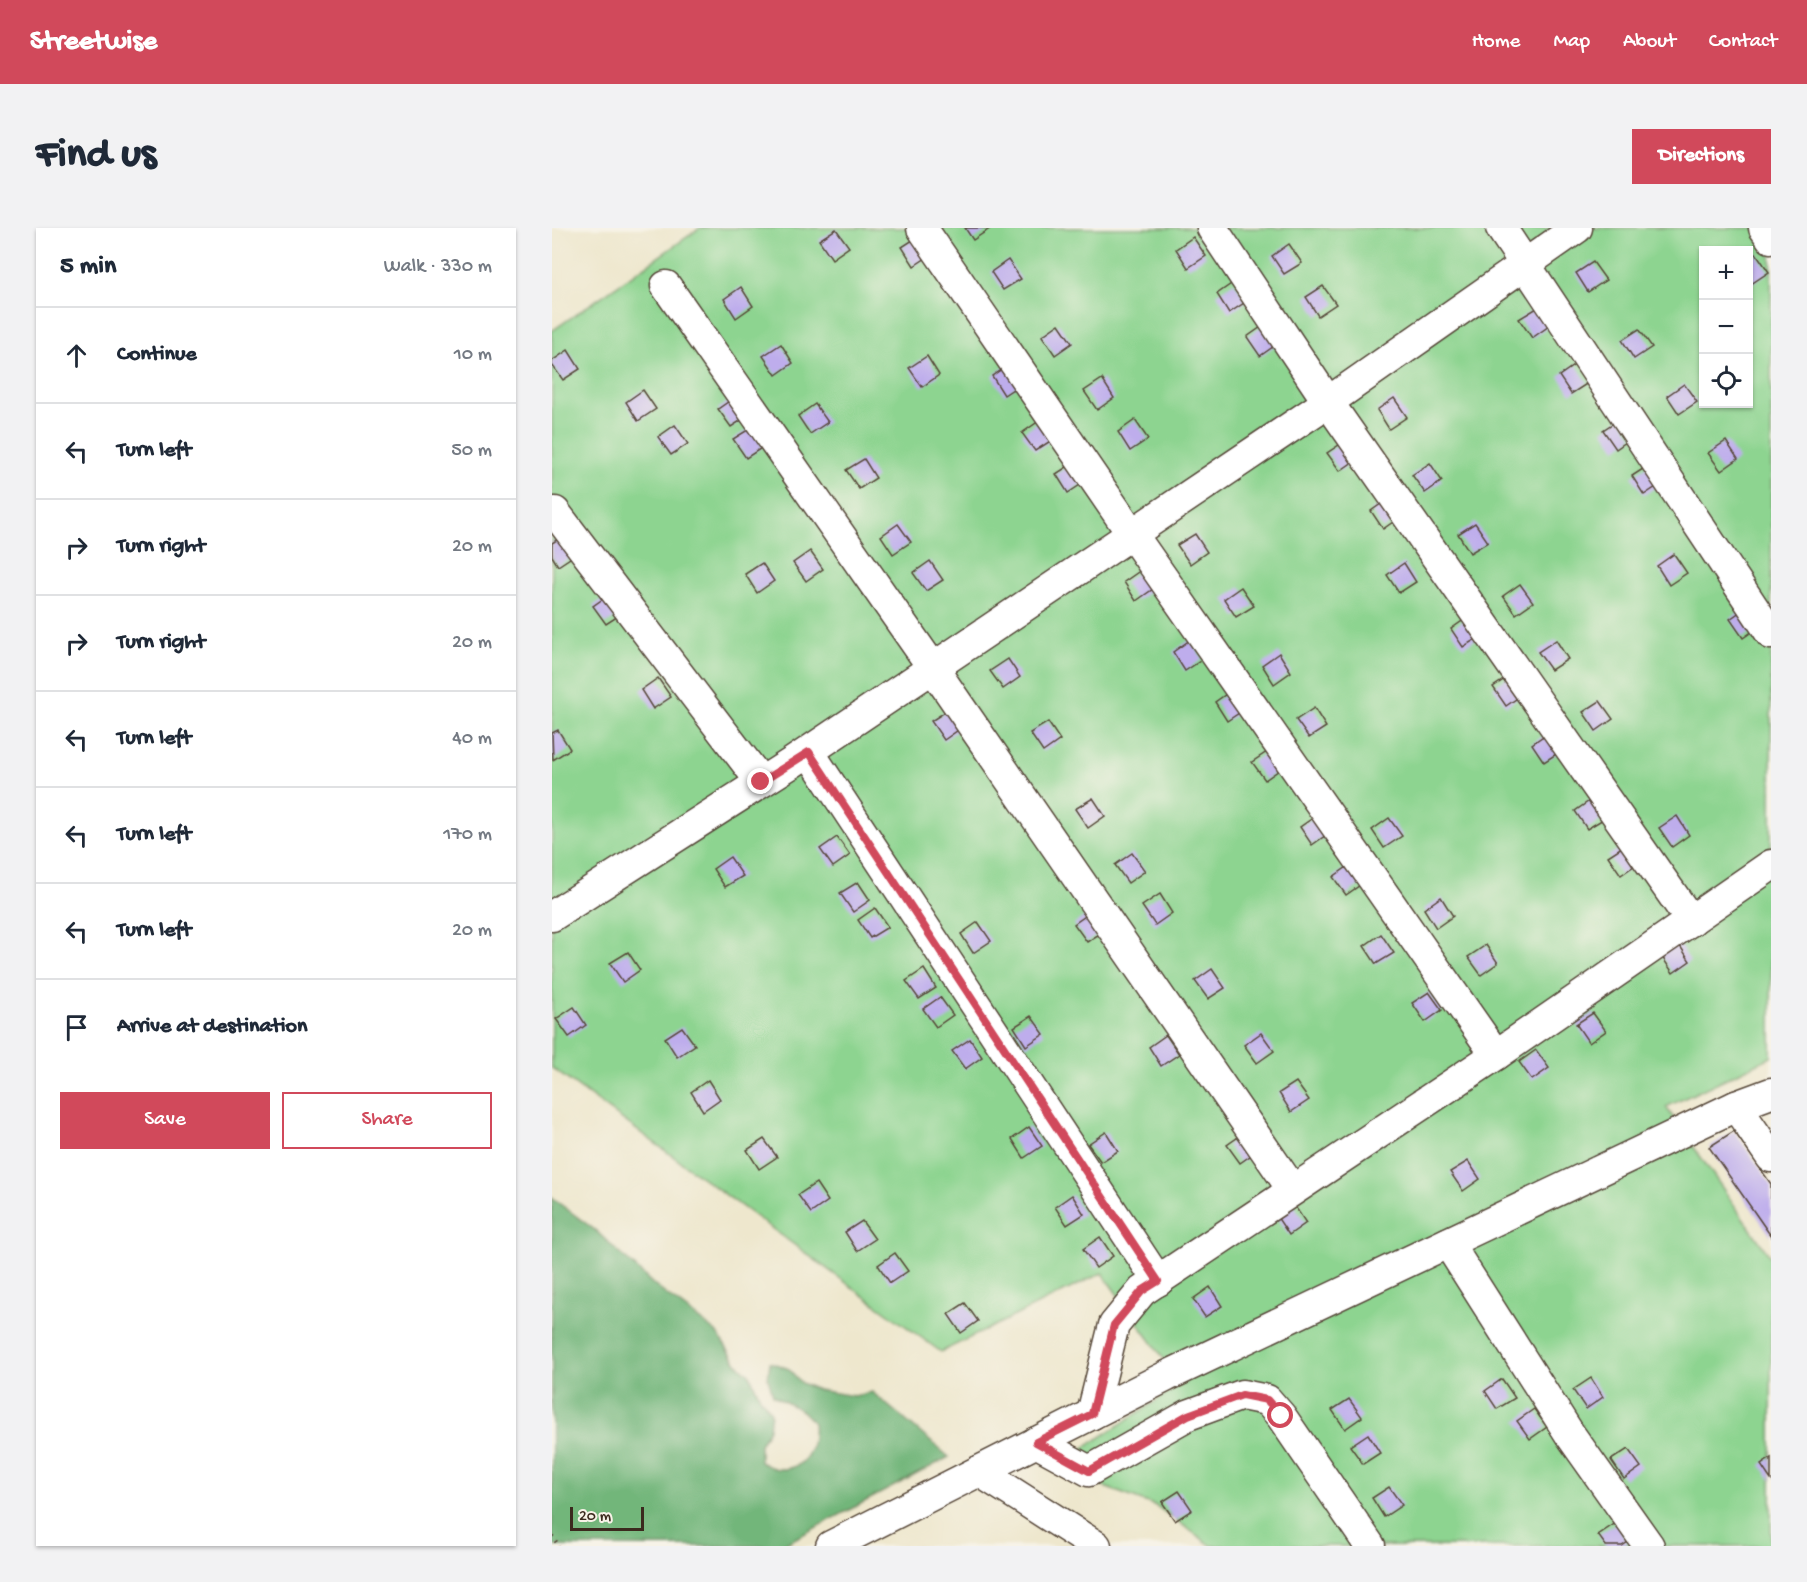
<!DOCTYPE html>
<meta charset="utf-8">
<style>
body{margin:0;font-family:"Gochi Hand",sans-serif;background:#f2f2f3;color:#1f2937}
.controls{position:absolute;right:18px;top:18px;display:grid;overflow:hidden;border-radius:0px;box-shadow:0 2px 4px #0004}
.controls button{width:54px;height:54px;display:grid;place-items:center;padding:0;border:0;border-bottom:2px solid #e0e1e3;background:#fff;color:#1f2937;font:30px sans-serif}
.scale{position:absolute;left:18px;bottom:15px;width:74px;box-sizing:border-box;padding-left:6px;border:3px solid #3b2a1e;border-top:0;font-size:16px;line-height:21px;white-space:nowrap;color:#3b2a1e;-webkit-text-stroke:4px #f7f3e8;paint-order:stroke}
.stop{position:absolute;width:18px;height:18px;margin:-14px;border:4px solid #d1495b;border-radius:50%;background:#fff}
.stop.end{background:#d1495b;border-color:#fff;box-shadow:0 2px 6px #0008}
.list{margin:0;padding:0;list-style:none}
h2{display:flex;justify-content:space-between;align-items:center;height:78px;margin:0;padding:0 24px;font-size:26px}
h2 small{font-size:20px;font-weight:400;color:#747a83}
.list li{display:grid;grid-template-columns:39px 1fr auto;gap:18px;align-items:center;box-sizing:border-box;height:96px;padding:0 24px;border-top:2px solid #e0e1e3}
.list b{display:block;font-size:22px;white-space:nowrap}
.list em{font-size:20px;font-style:normal;color:#747a83}
.actions{display:flex;gap:12px;padding:18px 24px}
.actions a{flex:1;padding:14px 0;border:2px solid #d1495b;border-radius:0px;text-align:center;font-size:21px;color:#d1495b}
.actions .main{background:#d1495b;color:#fff}
.icon{flex:none;width:33px;height:33px;fill:none;stroke:currentColor;stroke-width:2;stroke-linecap:round;stroke-linejoin:round}
.map{position:relative;flex:none;width:1219px;height:1318px;overflow:hidden;border-radius:0px}
header{display:flex;align-items:center;gap:36px;box-sizing:border-box;height:84px;padding:0 30px;background:#d1495b;color:#fff}
header strong{font-size:28px}
nav{display:flex;gap:33px;margin-inline-start:auto;font-size:21px}
.intro{display:flex;align-items:center;justify-content:space-between;box-sizing:border-box;height:144px;padding:0 36px}
h1{margin:0;font-size:42px}
.button{padding:15px 27px;border-radius:0px;background:#d1495b;color:#fff;font-size:21px;font-weight:700}
main{display:flex;gap:36px;padding:0 36px}
aside{flex:1;background:#fff;border-radius:0px;box-shadow:0 2px 4px #0004}
.map>svg:first-child{display:block}
.green{fill:#8dd490;stroke:#647f57;stroke-width:1.5;fill-rule:evenodd}
.forest{fill:#72b67a;stroke:#56704c;stroke-width:1.5}
.building{fill:#beadec}
.lines{fill:none;stroke-linecap:round;stroke-linejoin:round}
.minor-casing{stroke:#564638;stroke-width:33}
.path{stroke:#564638;stroke-width:4;stroke-dasharray:1.5 4.5;stroke-linecap:butt}
.minor{stroke:#fff;stroke-width:30}
.route{stroke:#d1495b;stroke-width:8}
</style>
<header>
<strong>Streetwise</strong>
<nav><a>Home</a><a>Map</a><a>About</a><a>Contact</a></nav>
</header>
<div class="intro"><h1>Find us</h1><a class="button">Directions</a></div>
<main>
<aside>
<h2>5 min<small>Walk · 330 m</small></h2>
<ul class="list">
<li><svg class="icon" aria-label="ahead" viewBox="0 0 24 24"><path d="M12 20V5M6 11l6-6 6 6"/></svg><div><b>Continue</b></div><em>10 m</em></li>
<li><svg class="icon" aria-label="left" viewBox="0 0 24 24"><path d="M17 20v-9H6M10 6l-5 5 5 5"/></svg><div><b>Turn left</b></div><em>50 m</em></li>
<li><svg class="icon" aria-label="right" viewBox="0 0 24 24"><path d="M7 20v-9h11M14 6l5 5-5 5"/></svg><div><b>Turn right</b></div><em>20 m</em></li>
<li><svg class="icon" aria-label="right" viewBox="0 0 24 24"><path d="M7 20v-9h11M14 6l5 5-5 5"/></svg><div><b>Turn right</b></div><em>20 m</em></li>
<li><svg class="icon" aria-label="left" viewBox="0 0 24 24"><path d="M17 20v-9H6M10 6l-5 5 5 5"/></svg><div><b>Turn left</b></div><em>40 m</em></li>
<li><svg class="icon" aria-label="left" viewBox="0 0 24 24"><path d="M17 20v-9H6M10 6l-5 5 5 5"/></svg><div><b>Turn left</b></div><em>170 m</em></li>
<li><svg class="icon" aria-label="left" viewBox="0 0 24 24"><path d="M17 20v-9H6M10 6l-5 5 5 5"/></svg><div><b>Turn left</b></div><em>20 m</em></li>
<li><svg class="icon" aria-label="arrive" viewBox="0 0 24 24"><path d="M6 21V4h12l-3 4 3 4H6"/></svg><div><b>Arrive at destination</b></div></li>
</ul>
<div class="actions"><a class="main">Save</a><a>Share</a></div>
</aside>
<div class="map">
<svg width="1219" height="1318" viewBox="0 0 1219 1318">
<rect width="100%" height="100%" fill="#f7f3e8"/>
<filter id="ink" filterUnits="userSpaceOnUse"><feTurbulence type="fractalNoise" baseFrequency=".0167" numOctaves="2"/><feDisplacementMap in="SourceGraphic" scale="12" xChannelSelector="R" yChannelSelector="G"/><feConvolveMatrix kernelMatrix="1 2 1 2 8 2 1 2 1" color-interpolation-filters="sRGB"/></filter>
<filter id="wash" filterUnits="userSpaceOnUse"><feTurbulence type="fractalNoise" baseFrequency=".008" numOctaves="4" result="noise"/><feDisplacementMap in="SourceGraphic" scale="24" xChannelSelector="R" yChannelSelector="G"/><feGaussianBlur stdDeviation="1.35" result="paint"/><feColorMatrix in="noise" values="0 0 0 0 0 0 0 0 0 0 0 0 0 0 0 0 0 1.4 0 .05"/><feComposite in="paint" operator="in"/></filter>
<g filter="url(#wash)">
<rect width="100%" height="100%" fill="#eee7cd"/>
<path class="green" d="M148,0H1219V829L1114,879L1219,1030V1318H660L604,1278L501,1240L630,1156L550,1045L389,1124L0,840V103ZM1152,22H1196V176H1152Z"/>
<path class="forest" d="M0,970L43,1002L103,1058L164,1104L185,1135L198,1147L208,1169L219,1184L217,1201L208,1216V1234C213,1236 220,1241 226,1241C256,1242 263,1219 261,1194L250,1183L221,1167L216,1150L218,1134L237,1141L249,1155L266,1162L302,1168L320,1164L397,1229L229,1318H0Z"/>
<g id="blocks">
<g class="building">
<path d="M413,0H439L421,12Z"/>
<path d="M284,1L297,19L280,31L267,12Z"/>
<path d="M367,8L380,26L362,38L350,19Z"/>
<path d="M641,9L654,28L636,40L624,21Z"/>
<path d="M737,16L750,35L732,46L720,28Z"/>
<path d="M1204,25L1217,44L1199,56L1196,52V30Z"/>
<path d="M456,32L469,51L451,62L439,44Z"/>
<path d="M1041,34L1054,52L1036,64L1024,45Z"/>
<path d="M682,54L695,73L677,85L665,66Z"/>
<path d="M771,58L784,76L766,88L754,69Z"/>
<path d="M189,59L201,78L184,90L172,71Z"/>
<path d="M985,80L997,98L980,110L967,91Z"/>
<path d="M507,96L520,115L503,127L490,108Z"/>
<path d="M712,97L725,116L708,128L695,109Z"/>
<path d="M1087,101L1100,119L1082,131L1070,112Z"/>
<path d="M229,116L241,135L224,147L211,128Z"/>
<path d="M16,122L28,141L11,152L0,137V133Z"/>
<path d="M375,128L387,147L370,159L357,140Z"/>
<path d="M457,136L470,155L452,167L440,148Z"/>
<path d="M1024,136L1036,155L1019,166L1007,148Z"/>
<path d="M550,151L562,170L545,182L532,163Z"/>
<path d="M1132,156L1145,174L1127,186L1115,168Z"/>
<path d="M91,162L104,181L86,193L74,174Z"/>
<path d="M183,169L196,188L179,199L166,181Z"/>
<path d="M842,170L855,189L837,201L825,182Z"/>
<path d="M263,176L276,194L258,206L246,188Z"/>
<path d="M1069,190L1081,209L1064,221L1051,202Z"/>
<path d="M583,192L596,211L578,223L566,204Z"/>
<path d="M487,193L500,212L483,223L470,205Z"/>
<path d="M123,197L136,216L119,227L106,209Z"/>
<path d="M199,200L211,219L194,230L181,211Z"/>
<path d="M793,213L805,231L788,243L775,225Z"/>
<path d="M1174,213L1186,231L1169,243L1156,225Z"/>
<path d="M312,231L324,250L307,261L294,242Z"/>
<path d="M521,235L534,253L516,265L504,246Z"/>
<path d="M878,235L890,253L873,265L860,247Z"/>
<path d="M1097,237L1110,255L1092,267L1080,248Z"/>
<path d="M836,271L848,289L831,301L819,283Z"/>
<path d="M923,295L936,314L918,325L906,306Z"/>
<path d="M346,296L359,314L341,326L329,308Z"/>
<path d="M643,306L655,324L638,336L625,317Z"/>
<path d="M11,308L24,326L6,338L0,328V315Z"/>
<path d="M258,323L271,341L254,353L241,335Z"/>
<path d="M1122,326L1135,345L1117,357L1105,338Z"/>
<path d="M378,333L391,352L374,363L361,345Z"/>
<path d="M210,335L222,353L205,365L193,346Z"/>
<path d="M852,335L864,354L847,365L835,347Z"/>
<path d="M589,342L601,361L584,373L572,354Z"/>
<path d="M968,356L981,374L964,386L951,368Z"/>
<path d="M689,359L702,378L684,389L672,371Z"/>
<path d="M58,366L71,385L54,396L41,378Z"/>
<path d="M1195,379L1208,398L1191,410L1178,391Z"/>
<path d="M916,389L929,408L911,419L899,401Z"/>
<path d="M638,412L651,431L633,443L621,424Z"/>
<path d="M1004,412L1016,431L999,442L986,424Z"/>
<path d="M727,425L739,444L722,456L710,437Z"/>
<path d="M456,431L468,449L451,461L438,443Z"/>
<path d="M959,447L971,466L954,478L941,459Z"/>
<path d="M106,450L119,469L101,481L89,462Z"/>
<path d="M680,462L693,481L675,493L663,474Z"/>
<path d="M1048,473L1061,491L1044,503L1031,484Z"/>
<path d="M762,480L774,499L757,510L744,492Z"/>
<path d="M396,482L409,500L392,512L379,493Z"/>
<path d="M496,494L508,512L491,524L478,505Z"/>
<path d="M6,502L18,521L1,532L0,505Z"/>
<path d="M997,504L1009,523L992,534L980,516Z"/>
<path d="M718,522L730,540L713,552L700,534Z"/>
<path d="M541,570L553,588L536,600L523,581Z"/>
<path d="M1040,571L1053,590L1035,601L1023,583Z"/>
<path d="M765,587L777,605L760,617L748,599Z"/>
<path d="M1125,588L1137,607L1120,619L1107,600Z"/>
<path d="M837,590L850,608L832,620L820,602Z"/>
<path d="M285,609L298,627L281,639L268,621Z"/>
<path d="M1073,617L1086,635L1069,647L1056,628Z"/>
<path d="M580,625L593,643L576,655L563,637Z"/>
<path d="M178,629L191,648L173,659L161,641Z"/>
<path d="M798,637L811,655L794,667L781,649Z"/>
<path d="M306,654L318,672L301,684L288,665Z"/>
<path d="M608,666L620,685L603,697L590,678Z"/>
<path d="M889,669L901,688L884,700L872,681Z"/>
<path d="M323,680L336,699L318,710L306,692Z"/>
<path d="M539,684L552,703L535,714L522,696Z"/>
<path d="M426,694L439,713L421,725L409,706Z"/>
<path d="M829,706L842,725L824,736L812,718Z"/>
<path d="M1126,715L1138,733L1121,745L1108,726Z"/>
<path d="M934,717L946,735L929,747L916,729Z"/>
<path d="M76,724L88,742L71,754L58,735Z"/>
<path d="M372,741L384,760L367,771L354,753Z"/>
<path d="M660,741L673,760L656,771L643,753Z"/>
<path d="M877,764L890,782L873,794L860,775Z"/>
<path d="M388,769L401,787L384,799L371,781Z"/>
<path d="M22,779L34,797L17,809L4,791Z"/>
<path d="M1041,785L1054,803L1037,815L1024,796Z"/>
<path d="M479,788L492,806L474,818L462,799Z"/>
<path d="M130,799L143,817L125,829L113,810Z"/>
<path d="M709,805L722,823L705,835L692,817Z"/>
<path d="M614,807L627,826L609,838L597,819Z"/>
<path d="M418,811L430,829L413,841L400,823Z"/>
<path d="M984,822L997,840L980,852L967,834Z"/>
<path d="M156,852L168,871L151,883L139,864Z"/>
<path d="M744,854L757,872L739,884L727,865Z"/>
<path d="M477,899L490,918L472,930L460,911Z"/>
<path d="M1182,903L1219,956V1008L1157,919Z"/>
<path d="M554,904L566,923L549,934L536,916Z"/>
<path d="M692,905L705,923L688,935L675,917Z"/>
<path d="M212,911L225,929L207,941L195,922Z"/>
<path d="M916,933L928,951L911,963L898,944Z"/>
<path d="M264,955L276,973L259,985L246,967Z"/>
<path d="M520,967L532,986L515,997L503,979Z"/>
<path d="M742,977L754,995L737,1007L725,989Z"/>
<path d="M310,993L323,1011L305,1023L293,1004Z"/>
<path d="M548,1009L561,1028L544,1040L531,1021Z"/>
<path d="M343,1025L356,1043L338,1055L326,1037Z"/>
<path d="M658,1059L670,1078L653,1089L641,1071Z"/>
<path d="M413,1075L426,1093L409,1105L396,1086Z"/>
<path d="M1039,1150L1051,1169L1034,1181L1021,1162Z"/>
<path d="M950,1151L963,1170L945,1181L933,1163Z"/>
<path d="M797,1171L810,1189L793,1201L780,1182Z"/>
<path d="M982,1181L995,1199L978,1211L965,1193Z"/>
<path d="M816,1206L828,1225L811,1236L798,1218Z"/>
<path d="M1076,1221L1089,1239L1072,1251L1059,1232Z"/>
<path d="M1219,1230V1252L1209,1237Z"/>
<path d="M837,1259L850,1277L832,1289L820,1270Z"/>
<path d="M627,1263L640,1282L623,1293L610,1274Z"/>
<path d="M1064,1295L1076,1314L1070,1318H1054L1046,1307Z"/>
</g>
</g>
</g>
<g filter="url(#ink)">
<use href="#blocks" fill-opacity="0" stroke="#564638" stroke-width="1.5"/>
<g class="lines">
<defs>
<g id="minor">
<path d="M370,0L580,306L944,827"/>
<path d="M660,0L776,174L1139,693"/>
<path d="M949,0L1219,406"/>
<path d="M1212,0L1219,10"/>
<path d="M114,58L381,440L740,961"/>
<path d="M0,287L3,284L209,554"/>
<path d="M257,524L606,1053"/>
<path d="M0,688L241,534L776,174L1025,0"/>
<path d="M1184,878L1219,929"/>
<path d="M896,1015L1017,1205L1097,1318"/>
<path d="M540,1186L562,1097L590,1063L944,827L1219,637"/>
<path d="M484,1214L537,1243L636,1187L690,1167L715,1172L729,1188L818,1318"/>
<path d="M427,1243L544,1318"/>
<path d="M279,1318L615,1148L1184,878L1219,865"/>
</g>
</defs>
<use href="#minor" class="minor-casing"/>
<path class="path" d="M0,1308L7,1318"/>
<use href="#minor" class="minor"/>
</g>
</g>
<g class="lines" filter="url(#ink)">
<path class="route" d="M209,554L257,524L606,1053L590,1063L562,1097L540,1186L484,1214L537,1243L636,1187L690,1167L715,1172L729,1188"/>
</g>
</svg>
<div class="controls">
<button>+</button>
<button>−</button>
<button><svg class="icon" aria-label="locate" viewBox="0 0 24 24"><circle cx="12" cy="12" r="6"/><path d="M12 2v4M12 18v4M2 12h4M18 12h4"/></svg></button>
</div>
<div class="scale">20 m</div>
<div class="stop" style="left:729px;top:1188px"></div>
<div class="stop end" style="left:209px;top:554px"></div>
</div>
</main>
